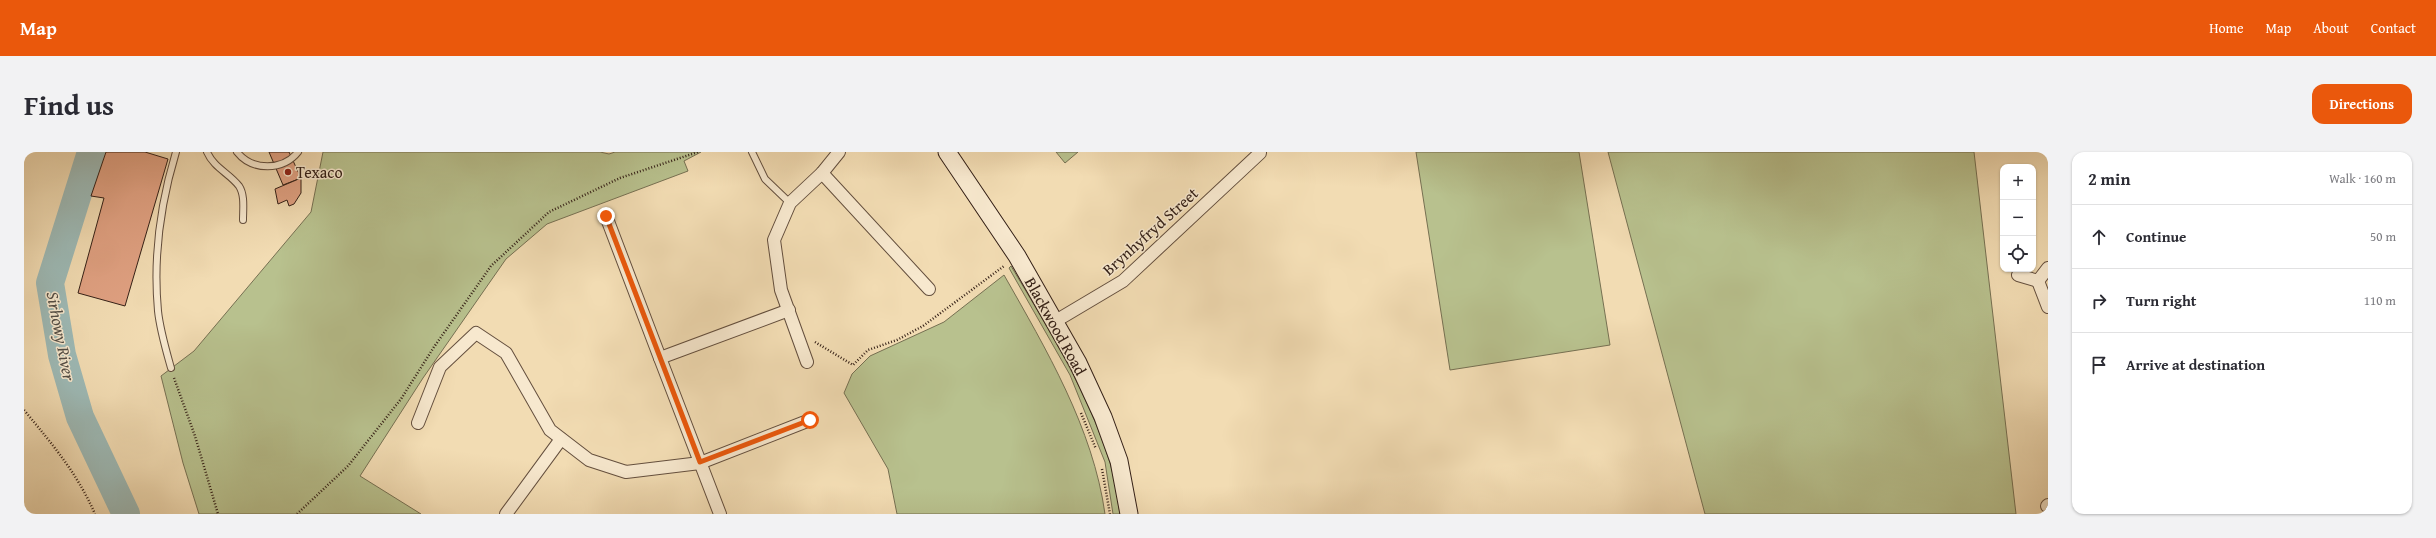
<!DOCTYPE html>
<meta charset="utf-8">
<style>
body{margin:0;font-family:"Gentium Book Plus",serif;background:#f2f2f3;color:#2b2b33}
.controls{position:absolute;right:12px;top:12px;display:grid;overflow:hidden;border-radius:8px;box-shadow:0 1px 3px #0004}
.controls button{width:36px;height:36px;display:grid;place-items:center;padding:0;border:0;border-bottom:1px solid #e1e1e2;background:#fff;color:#2b2b33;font:20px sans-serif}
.stop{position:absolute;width:12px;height:12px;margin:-9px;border:3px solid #ea580c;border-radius:50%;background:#fff}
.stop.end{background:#ea580c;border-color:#fff;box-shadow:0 1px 4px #0008}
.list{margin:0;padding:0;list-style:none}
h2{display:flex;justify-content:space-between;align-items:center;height:52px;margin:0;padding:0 16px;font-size:17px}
h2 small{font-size:13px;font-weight:400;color:#7c7c81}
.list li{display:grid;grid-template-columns:26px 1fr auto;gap:12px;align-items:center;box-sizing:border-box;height:64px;padding:0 16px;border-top:1px solid #e1e1e2}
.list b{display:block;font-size:15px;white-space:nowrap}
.list em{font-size:13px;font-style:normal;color:#7c7c81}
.icon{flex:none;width:22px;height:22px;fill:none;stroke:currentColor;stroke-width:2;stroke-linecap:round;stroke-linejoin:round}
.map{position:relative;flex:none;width:2024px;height:362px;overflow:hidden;border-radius:12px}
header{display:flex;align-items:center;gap:24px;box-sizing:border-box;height:56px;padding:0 20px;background:#ea580c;color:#fff}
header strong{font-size:19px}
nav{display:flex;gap:22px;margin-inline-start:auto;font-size:14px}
.intro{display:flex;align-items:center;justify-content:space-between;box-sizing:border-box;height:96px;padding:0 24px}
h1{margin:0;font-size:28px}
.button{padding:10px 18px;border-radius:12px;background:#ea580c;color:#fff;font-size:14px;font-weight:700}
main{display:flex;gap:24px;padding:0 24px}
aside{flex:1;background:#fff;border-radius:12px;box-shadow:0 1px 3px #0004}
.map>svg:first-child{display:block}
.green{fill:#b8c18e;stroke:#767052}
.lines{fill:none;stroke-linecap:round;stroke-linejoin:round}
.river{stroke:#9db9b5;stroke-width:28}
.building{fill:#e0a182;stroke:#342017}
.lane-casing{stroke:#644f3e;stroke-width:8}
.street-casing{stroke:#644f3e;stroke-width:14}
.secondary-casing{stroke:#342017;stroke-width:19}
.path{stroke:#342017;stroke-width:2.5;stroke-dasharray:1 2;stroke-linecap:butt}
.lane{stroke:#f7e8ce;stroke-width:6}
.street{stroke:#f7e8ce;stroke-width:12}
.secondary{stroke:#f7e8ce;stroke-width:17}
.route{stroke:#ea580c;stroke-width:5}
.poi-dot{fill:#8f2418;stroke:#f7e8ce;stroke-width:1.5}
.labels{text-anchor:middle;stroke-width:3;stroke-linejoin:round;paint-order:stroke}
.poi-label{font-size:16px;fill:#342017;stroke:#f7e8ce;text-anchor:start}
.street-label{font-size:16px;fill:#342017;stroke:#f7e8ce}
.water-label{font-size:17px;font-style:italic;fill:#544e46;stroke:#f7e8ce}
</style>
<header>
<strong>Map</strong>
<nav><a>Home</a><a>Map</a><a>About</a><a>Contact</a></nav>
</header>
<div class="intro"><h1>Find us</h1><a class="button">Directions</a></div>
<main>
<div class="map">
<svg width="2024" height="362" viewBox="0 0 2024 362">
<rect width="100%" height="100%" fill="#f2dcb3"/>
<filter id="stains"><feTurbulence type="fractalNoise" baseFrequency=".005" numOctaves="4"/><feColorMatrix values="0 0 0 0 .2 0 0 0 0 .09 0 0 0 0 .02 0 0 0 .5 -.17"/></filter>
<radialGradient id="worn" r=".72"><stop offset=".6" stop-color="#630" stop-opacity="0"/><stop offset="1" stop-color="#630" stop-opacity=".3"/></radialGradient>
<g class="green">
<path d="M299,0H576L585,2L591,0H677L660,9L664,19L523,72L482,107L399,226L336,324L397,362H175L159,311L137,224L170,199L287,60Z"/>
<path d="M1032,0H1054L1041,11Z"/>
<path d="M1392,0H1555L1586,193L1426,218Z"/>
<path d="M1584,0H1950L1992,362H1681Z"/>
<path d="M987,114C1025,178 1064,240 1086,311C1091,327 1093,345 1096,362H1089L1081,310L1046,223L985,116Z"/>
<path d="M980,123C1022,197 1069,276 1081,362H873L864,317L820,241L828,222L846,204L920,170Z"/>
</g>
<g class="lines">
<path class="river" d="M67,0L26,131L38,203L56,265L102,362"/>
</g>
<g class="building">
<path d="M82,0H121L144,7L101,154L54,141L80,46L67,44Z"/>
<path d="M245,0H265L277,26L259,33Z"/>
<path d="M277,26V41L270,52L265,54L263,48L254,52L251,37Z"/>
</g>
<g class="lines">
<defs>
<g id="lane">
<path d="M183,0C190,16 205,21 215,34C221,43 219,57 219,68"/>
<path d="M213,0C228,19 259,19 274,0"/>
<path d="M728,0L741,27L766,51"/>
<path d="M147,216C142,198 136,178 134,159C129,105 136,53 152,0"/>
</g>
<g id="street">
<path d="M798,21L905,137"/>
<path d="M582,64L636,206"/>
<path d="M1994,123L2014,129L2024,116"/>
<path d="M2014,129L2024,155"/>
<path d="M1030,170L1099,129L1236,1"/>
<path d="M783,210L757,138L750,88L766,51L798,21L815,0"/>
<path d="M394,271L416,215L452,181L482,201L526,278L565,308L602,320L676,311L786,268"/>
<path d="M2023,354L2024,353"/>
<path d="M482,362L537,287"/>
<path d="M696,362L636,206L765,158"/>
</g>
<path id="secondary" d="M923,0L993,104L1054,211L1079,265L1095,309L1105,362"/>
</defs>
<use href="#lane" class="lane-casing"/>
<use href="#street" class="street-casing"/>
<use href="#secondary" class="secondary-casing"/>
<g class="path">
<path d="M791,190L829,213L844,198L873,188L899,174L980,114"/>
<path d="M150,226L171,284L194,362"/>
<path d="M0,258C29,293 53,321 71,362"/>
<path d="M1057,261L1072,297"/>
<path d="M1078,317L1086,362"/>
<path d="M273,362L324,314L377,247L410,195L467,114L525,60L596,26L674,0"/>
</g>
<use href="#lane" class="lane"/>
<use href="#street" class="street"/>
<use href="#secondary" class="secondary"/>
</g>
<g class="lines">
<path class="route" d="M582,64L676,310L786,268"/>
</g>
<circle class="poi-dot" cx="264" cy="20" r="4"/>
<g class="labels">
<g class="poi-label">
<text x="272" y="26">Texaco</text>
</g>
<g class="street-label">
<text transform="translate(1126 79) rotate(-42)" y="6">Brynhyfryd Street</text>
<text transform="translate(1032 174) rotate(61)" y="6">Blackwood Road</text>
</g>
<g class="water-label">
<text transform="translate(37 184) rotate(79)" y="6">Sirhowy River</text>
</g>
</g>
<rect width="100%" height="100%" filter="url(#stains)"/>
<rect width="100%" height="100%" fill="url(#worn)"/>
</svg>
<div class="controls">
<button>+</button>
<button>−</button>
<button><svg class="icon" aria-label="locate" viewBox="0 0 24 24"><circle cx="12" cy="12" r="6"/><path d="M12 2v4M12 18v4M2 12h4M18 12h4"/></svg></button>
</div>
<div class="stop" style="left:786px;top:268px"></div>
<div class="stop end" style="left:582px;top:64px"></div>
</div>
<aside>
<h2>2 min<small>Walk · 160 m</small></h2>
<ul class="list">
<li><svg class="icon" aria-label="ahead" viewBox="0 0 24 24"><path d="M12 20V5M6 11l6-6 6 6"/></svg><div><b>Continue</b></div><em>50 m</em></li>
<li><svg class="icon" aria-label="right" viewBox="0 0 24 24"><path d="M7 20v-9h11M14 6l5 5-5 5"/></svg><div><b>Turn right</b></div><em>110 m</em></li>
<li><svg class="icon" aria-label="arrive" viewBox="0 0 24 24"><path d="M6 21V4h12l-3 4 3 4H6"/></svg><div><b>Arrive at destination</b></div></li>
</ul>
</aside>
</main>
